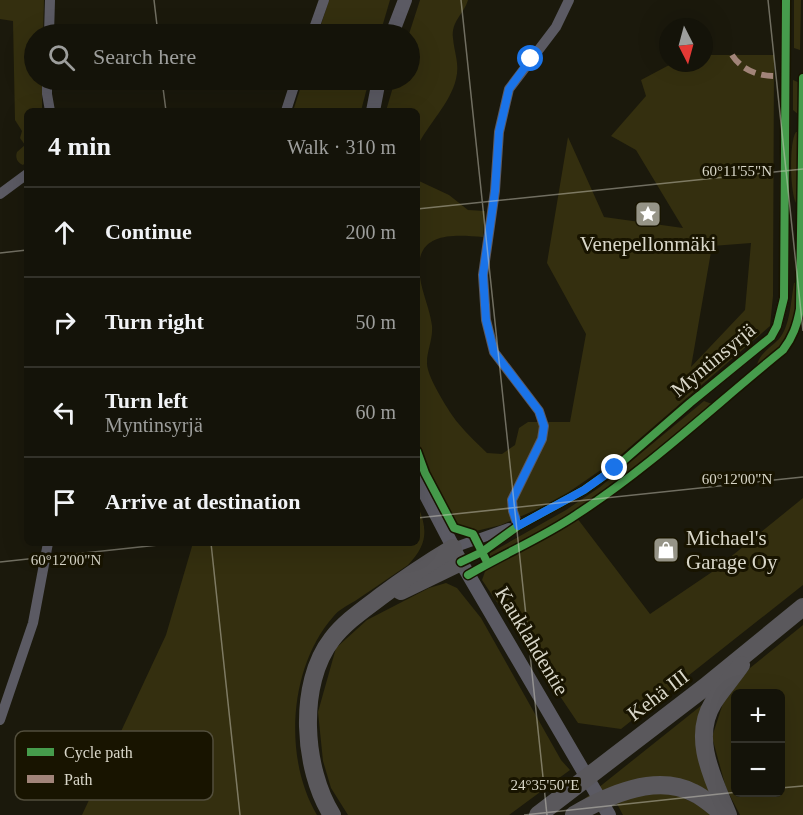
<!DOCTYPE html>
<meta charset="utf-8">
<style>
body{margin:0;font-family:Georgia,serif;background:#212017;color:#f1f3f6}
.controls{position:absolute;right:18px;bottom:18px;display:grid;overflow:hidden;border-radius:9px;box-shadow:0 6px 24px #0002}
.controls button{width:54px;height:54px;display:grid;place-items:center;padding:0;border:0;border-bottom:2px solid #33322a;background:#141309;color:#f1f3f6;font:30px sans-serif}
.compass{position:absolute;left:659px;top:18px;width:54px;height:54px;border-radius:50%;background:#141309;box-shadow:0 6px 24px #0002;rotate:174deg}
.stop{position:absolute;width:18px;height:18px;margin:-14px;border:4px solid #1a73e8;border-radius:50%;background:#fff}
.stop.end{background:#1a73e8;border-color:#fff;box-shadow:0 2px 6px #0008}
.list{margin:0;padding:0;list-style:none}
h2{display:flex;justify-content:space-between;align-items:center;height:78px;margin:0;padding:0 24px;font-size:26px}
h2 small{font-size:20px;font-weight:400;color:#9d9e9c}
.list li{display:grid;grid-template-columns:39px 1fr auto;gap:18px;align-items:center;box-sizing:border-box;height:90px;padding:0 24px;border-top:2px solid #33322a}
.list b{display:block;font-size:22px;white-space:nowrap}
.list p{margin:0;font-size:20px;white-space:nowrap;color:#9d9e9c}
.list em{font-size:20px;font-style:normal;color:#9d9e9c}
.icon{flex:none;width:33px;height:33px;fill:none;stroke:currentColor;stroke-width:2;stroke-linecap:round;stroke-linejoin:round}
.map{position:relative;flex:none;width:803px;height:815px;overflow:hidden}
.search{position:absolute;background:#141309;box-shadow:0 6px 24px #0002;left:24px;top:24px;width:396px;height:66px;display:flex;align-items:center;gap:15px;box-sizing:border-box;padding:0 21px;border-radius:33px;color:#9d9e9c;font-size:22px}
.panel{position:absolute;background:#141309;box-shadow:0 6px 24px #0002;left:24px;top:108px;width:396px;height:438px;border-radius:9px}
.map>svg:first-child{display:block}
.green{fill:#342f0f;fill-rule:evenodd}
.lines{fill:none;stroke-linecap:round;stroke-linejoin:round}
.minor{stroke:#5b5a63;stroke-width:10}
.tertiary{stroke:#5b5a63;stroke-width:14}
.trunk{stroke:#5a585c;stroke-width:18}
.quiet{stroke:#a18479;stroke-width:6;stroke-dasharray:12 6;stroke-linecap:butt}
.cycleway-casing{stroke:#181400;stroke-width:11}
.cycleway{stroke:#469c4c;stroke-width:8}
.route{stroke:#1a73e8;stroke-width:8}
.ticks{fill:none;stroke:#d9d7c9;stroke-width:1.5;stroke-opacity:0.45}
.labels{text-anchor:middle;stroke-width:6;stroke-linejoin:round;paint-order:stroke}
.poi-label{font-size:21px;fill:#d9d7c9;stroke:#181400}
.street-label{font-size:21px;fill:#d9d7c9;stroke:#181400}
.key{fill:#181400;stroke:#524e3c;stroke-width:1.5}
.key-label{font-size:16px;fill:#d9d7c9}
.ticks-label{font-size:15px;text-anchor:middle;fill:#d9d7c9;stroke:#181400;stroke-width:6;stroke-linejoin:round;paint-order:stroke}
</style>
<div class="map">
<svg width="803" height="815" viewBox="0 0 803 815">
<rect width="100%" height="100%" fill="#1b190c"/>
<g class="green">
<path d="M0,0H44L43,34H34V80H42V111H27V161L23,165C17,163 15,157 17,152L25,145L20,138L22,131L15,120L13,21L0,19Z"/>
<path d="M329,0H390L380,34H318Z"/>
<path d="M420,0H468C464,14 451,21 453,38C454,52 460,64 456,79C450,104 428,124 417,147V111H386L395,80H410L409,34Z"/>
<path d="M794,0H801L800,50L794,48Z"/>
<path d="M704,55H774L773,296L770,326L615,460L556,501L501,525L476,531L456,525L427,472L417,445V176L419,181L449,195L468,210L485,211L483,237C451,234 413,232 420,277C422,293 430,309 432,326C433,339 427,351 427,362C426,376 450,413 458,423C467,434 477,443 487,453L502,454L515,445L519,428L528,422H570L586,334L547,263L568,137L604,217L683,228L636,150L611,136L646,96L641,80L673,63H704ZM751,243L745,310L691,367L712,246Z"/>
<path d="M303,80H369L361,111H293Z"/>
<path d="M793,80L800,83L799,115L793,110Z"/>
<path d="M796,132H799L798,203H796C790,193 789,141 796,132Z"/>
<path d="M797,282C800,301 799,325 787,341C780,350 770,357 762,364L757,365C759,354 771,347 779,339C790,327 791,300 794,283Z"/>
<path d="M704,401L712,404L602,494L568,517L489,557L490,553L566,510L600,487Z"/>
<path d="M803,498V585L621,729L578,723L482,580L488,563L552,529L577,518L650,614L712,572Z"/>
<path d="M417,504C428,529 428,544 408,565C390,577 373,589 355,601C348,605 338,610 333,617C289,667 283,758 317,815H82L166,635L193,543H417Z"/>
<path d="M446,583L457,588L481,618L561,760L570,770L509,815H348L331,788L323,761L318,712L336,648L367,620L429,588Z"/>
<path d="M803,625V815H740L726,788L712,737L724,700L750,668ZM736,694H780V792H736Z"/>
<path d="M707,701L716,798L702,788L583,800Z"/>
<path d="M671,793L697,804L712,815H623L616,802L638,794Z"/>
</g>
<g class="lines">
<g class="minor">
<path d="M49,34L50,0"/>
<path d="M312,34L324,0"/>
<path d="M47,80V94L50,111"/>
<path d="M286,111L296,80"/>
<path d="M0,194L27,174"/>
<path d="M518,526L513,511L512,500L542,439L544,426L539,411L494,352L486,320L483,275L495,191L499,132L509,89L556,27L569,0"/>
<path d="M453,548L509,528"/>
<path d="M461,562L482,552L518,526L584,490L615,468L690,403L771,337L777,326L784,298L786,0"/>
<path d="M0,720L33,623L48,543"/>
</g>
<g class="tertiary">
<path d="M392,34L405,0"/>
<path d="M373,111L379,80"/>
<path d="M417,478L461,562L609,815"/>
</g>
<g class="trunk">
<path d="M401,591L461,562"/>
<path d="M332,815C303,769 297,684 332,639C345,622 363,610 380,597C404,579 428,563 453,548"/>
<path d="M538,815L705,687L803,607"/>
<path d="M574,815C608,795 656,773 694,793C705,798 715,808 725,815"/>
<path d="M728,815C714,780 691,739 713,703C721,690 732,678 741,665"/>
</g>
<path class="quiet" d="M732,55C741,69 757,76 774,76"/>
<defs>
<g id="cycleway">
<path d="M417,451L425,473L454,528L473,534L486,560"/>
<path d="M461,562L482,552L518,526L584,490L615,468L690,403L771,337L777,326L784,298L786,0"/>
<path d="M468,575C503,554 542,538 576,515C650,467 715,405 783,350C793,337 797,325 800,309L803,78"/>
</g>
</defs>
<use href="#cycleway" class="cycleway-casing"/>
<use href="#cycleway" class="cycleway"/>
</g>
<g class="lines">
<path class="route" d="M531,59L509,89L499,132L495,191L483,275L486,320L494,352L539,411L544,426L542,439L512,500L513,511L518,526L584,490L615,468"/>
</g>
<path class="ticks" d="M154,0L158,34M461,0L547,815M768,0L803,331M162,80L166,111M417,209L803,169M0,253L27,250M417,518L803,477M211,543L240,815M0,562L177,543M780,788L803,786M524,815L738,792"/>
<defs>
<symbol id="sight-square" viewBox="-11 -11 22 22"><rect x="-9" y="-9" width="18" height="18" rx="4" fill="#969487" stroke="#181400"/><path d="M0-6L1.8-2.2L6-1.7L2.9 1.2L3.7 5.4L0 3.3L-3.7 5.4L-2.9 1.2L-6-1.7L-1.8-2.2Z" fill="#fff"/></symbol>
<symbol id="shop-square" viewBox="-11 -11 22 22"><rect x="-9" y="-9" width="18" height="18" rx="4" fill="#969487" stroke="#181400"/><path d="M-5-2.5h2.3a2.7 3.5 0 0 1 5.4 0H5L5.5 6h-11ZM-1.5-2.5h3a1.5 2.3 0 0 0-3 0Z" fill="#fff"/></symbol>
</defs>
<g fill-rule="evenodd">
<use href="#sight-square" x="633" y="199" width="30" height="30"/>
<use href="#shop-square" x="651" y="535" width="30" height="30"/>
</g>
<g class="labels">
<g class="poi-label">
<text x="648" y="251">Venepellonmäki</text>
<text x="686" y="545" text-anchor="start">Michael's<tspan x="686" dy="24">Garage Oy</tspan></text>
</g>
<g class="street-label">
<text transform="translate(713 360) rotate(-40)" y="7">Myntinsyrjä</text>
<text transform="translate(532 641) rotate(59)" y="7">Kauklahdentie</text>
<text transform="translate(658 695) rotate(-37)" y="7">Kehä III</text>
</g>
</g>
<rect x="15" y="731" width="198" height="69" rx="9" class="key"/>
<rect x="27" y="748" width="27" height="8" fill="#469c4c"/>
<rect x="27" y="775" width="27" height="8" fill="#a18479"/>
<g class="key-label">
<text x="64" y="758">Cycle path</text>
<text x="64" y="785">Path</text>
</g>
<g class="ticks-label">
<text x="737" y="176">60°11'55"N</text>
<text x="737" y="484">60°12'00"N</text>
<text x="66" y="565">60°12'00"N</text>
<text x="545" y="790">24°35'50"E</text>
</g>
</svg>
<div class="controls">
<button>+</button>
<button>−</button>
</div>
<svg class="compass" viewBox="-18 -18 36 36"><path d="M0-13l5 13h-10z" fill="#e53935"/><path d="M0 13l5-13h-10z" fill="#9d9e9c"/></svg>
<div class="stop" style="left:531px;top:59px"></div>
<div class="stop end" style="left:615px;top:468px"></div>
<div class="search"><svg class="icon" aria-label="search" viewBox="0 0 24 24"><circle cx="10" cy="10" r="6"/><path d="M15 15l6 6"/></svg>Search here</div>
<section class="panel">
<h2>4 min<small>Walk · 310 m</small></h2>
<ul class="list">
<li><svg class="icon" aria-label="ahead" viewBox="0 0 24 24"><path d="M12 20V5M6 11l6-6 6 6"/></svg><div><b>Continue</b></div><em>200 m</em></li>
<li><svg class="icon" aria-label="right" viewBox="0 0 24 24"><path d="M7 20v-9h11M14 6l5 5-5 5"/></svg><div><b>Turn right</b></div><em>50 m</em></li>
<li><svg class="icon" aria-label="left" viewBox="0 0 24 24"><path d="M17 20v-9H6M10 6l-5 5 5 5"/></svg><div><b>Turn left</b><p>Myntinsyrjä</p></div><em>60 m</em></li>
<li><svg class="icon" aria-label="arrive" viewBox="0 0 24 24"><path d="M6 21V4h12l-3 4 3 4H6"/></svg><div><b>Arrive at destination</b></div></li>
</ul>
</section>
</div>
